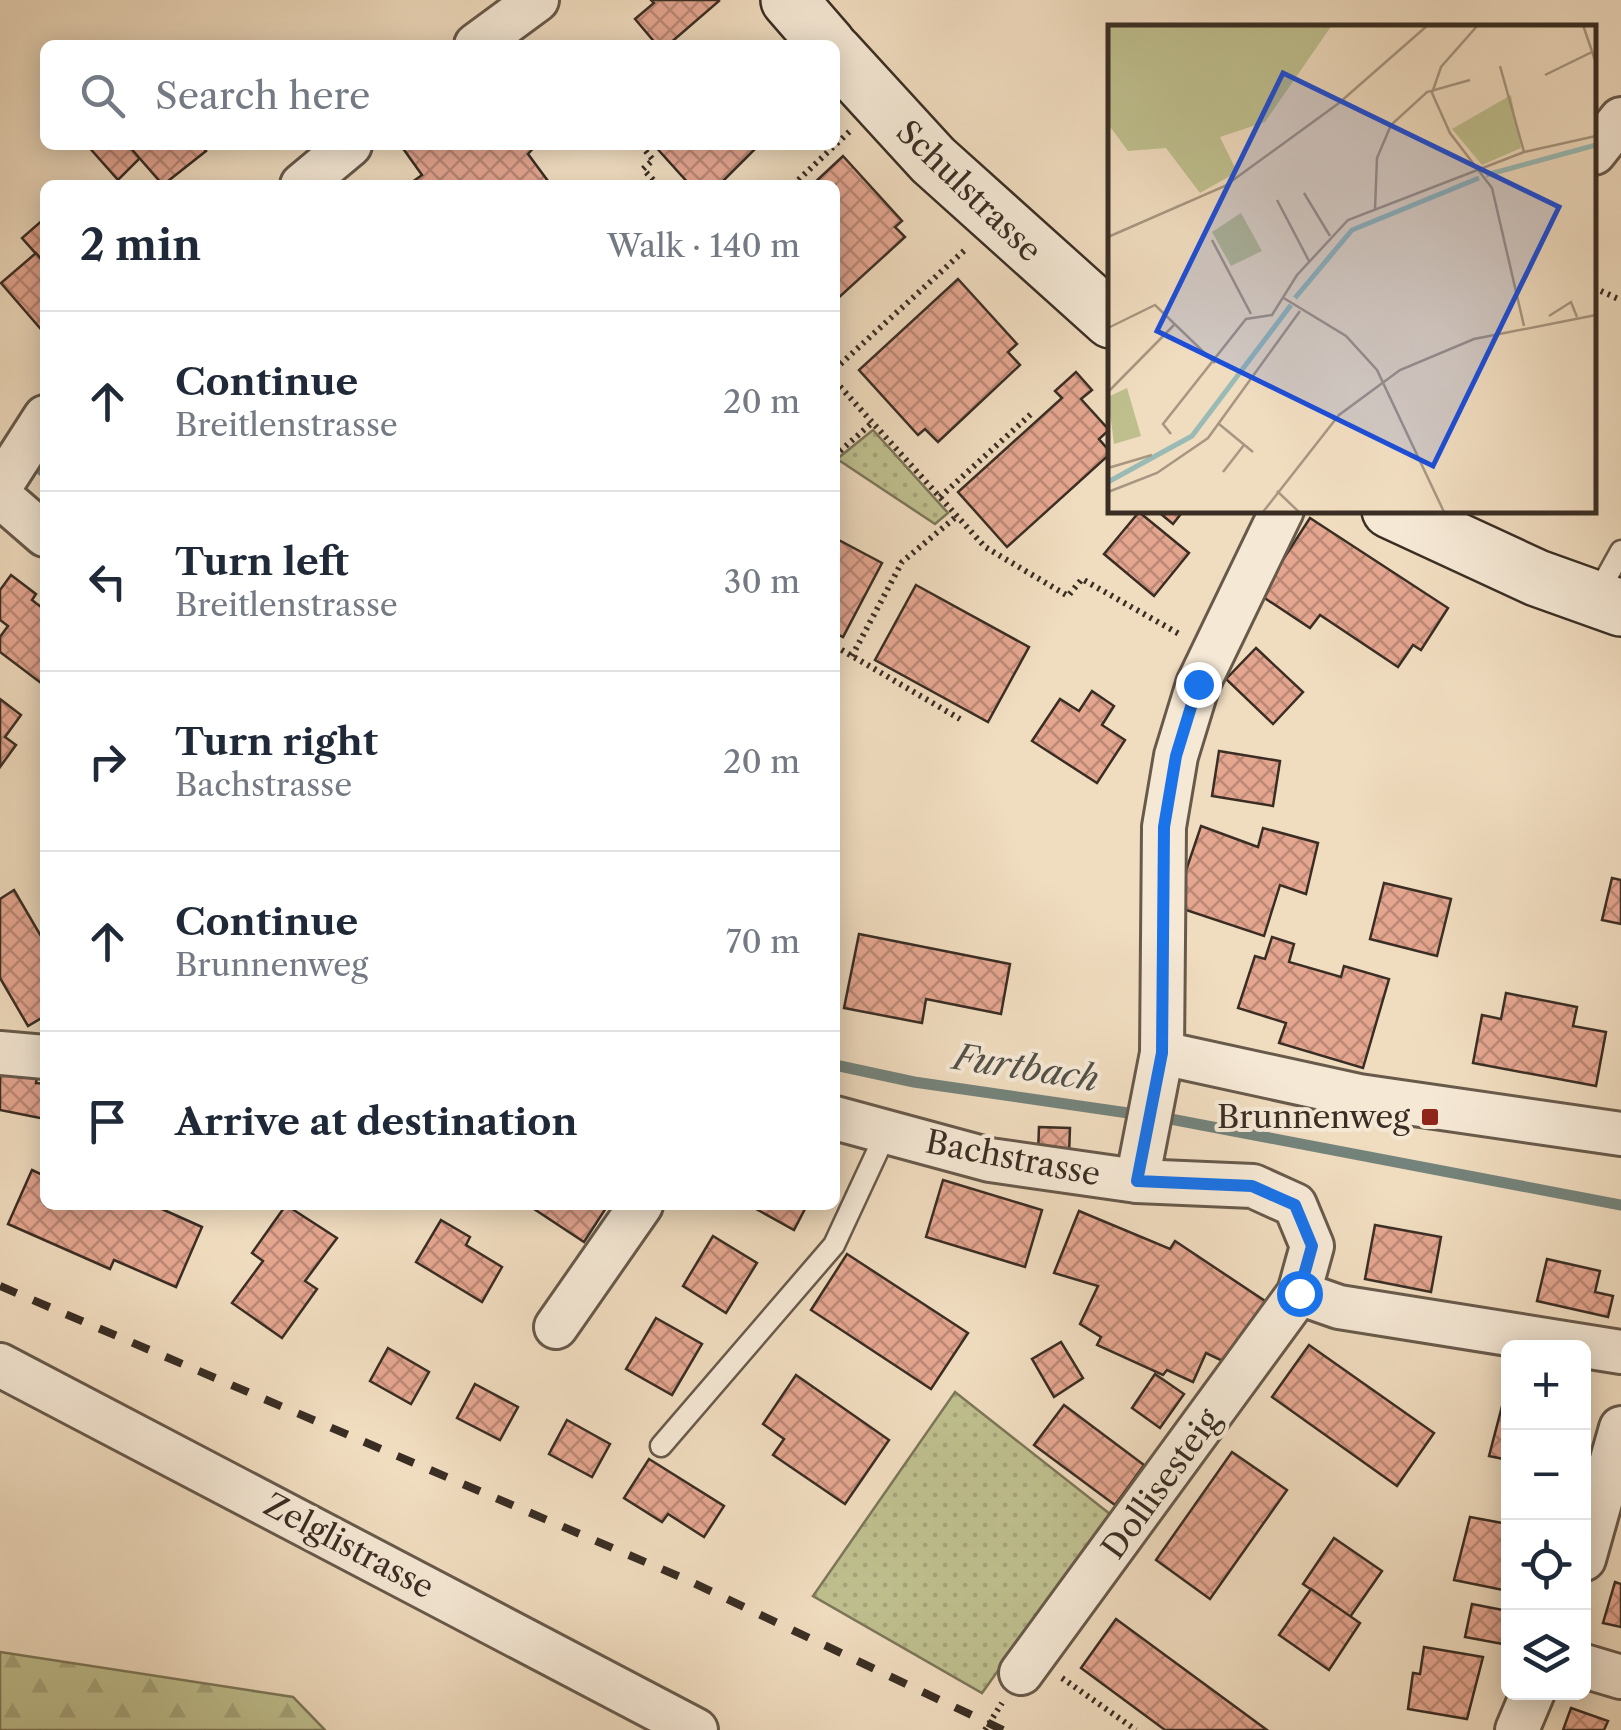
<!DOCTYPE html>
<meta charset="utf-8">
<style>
body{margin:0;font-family:"Libre Caslon Text",serif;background:#f2f2f3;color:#1f2937}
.controls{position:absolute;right:30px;bottom:30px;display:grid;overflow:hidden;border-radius:15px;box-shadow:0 5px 25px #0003}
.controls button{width:90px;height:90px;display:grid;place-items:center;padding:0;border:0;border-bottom:2px solid #e0e1e3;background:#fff;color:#1f2937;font:50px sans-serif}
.stop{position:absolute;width:30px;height:30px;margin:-22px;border:8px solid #1a73e8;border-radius:50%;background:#fff}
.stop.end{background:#1a73e8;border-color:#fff;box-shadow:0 2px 10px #0008}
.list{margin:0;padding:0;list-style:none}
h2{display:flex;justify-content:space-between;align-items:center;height:130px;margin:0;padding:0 40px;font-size:42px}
h2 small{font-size:32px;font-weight:400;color:#747a83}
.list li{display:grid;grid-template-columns:65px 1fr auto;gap:30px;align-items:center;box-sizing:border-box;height:180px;padding:0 40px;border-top:2px solid #e0e1e3}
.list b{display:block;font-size:38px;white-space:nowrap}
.list p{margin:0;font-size:32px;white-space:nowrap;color:#747a83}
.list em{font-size:32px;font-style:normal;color:#747a83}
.icon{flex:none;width:55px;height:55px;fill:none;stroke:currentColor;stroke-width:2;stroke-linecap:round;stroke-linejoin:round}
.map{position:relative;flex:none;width:1621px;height:1730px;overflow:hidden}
.search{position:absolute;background:#fff;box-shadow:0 5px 25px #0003;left:40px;top:40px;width:800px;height:110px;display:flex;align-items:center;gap:25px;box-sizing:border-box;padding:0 35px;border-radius:15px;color:#747a83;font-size:38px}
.panel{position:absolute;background:#fff;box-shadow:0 5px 25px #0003;left:40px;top:180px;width:800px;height:1030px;border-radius:15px}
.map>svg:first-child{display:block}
.grass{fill:url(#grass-dots);stroke:#7c7659;stroke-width:2.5}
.forest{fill:url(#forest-firs);stroke:#7c7659;stroke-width:2.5}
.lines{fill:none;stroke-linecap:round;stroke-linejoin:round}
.stream{stroke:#74837b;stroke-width:11}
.building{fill:url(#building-cross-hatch);stroke:#3a2e24;stroke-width:2.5}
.lane-casing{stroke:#685a4b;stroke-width:25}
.street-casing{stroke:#685a4b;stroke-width:48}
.secondary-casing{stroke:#3a2e24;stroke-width:60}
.path{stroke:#3a2e24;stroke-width:6;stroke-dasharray:2.5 5;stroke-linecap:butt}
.lane{stroke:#f5e8d5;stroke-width:20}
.street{stroke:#f5e8d5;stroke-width:42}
.secondary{stroke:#f5e8d5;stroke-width:55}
.rail{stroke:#3a2e24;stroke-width:8;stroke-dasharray:18 18;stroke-linecap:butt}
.route{stroke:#1a73e8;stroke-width:12}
.poi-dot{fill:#8f2418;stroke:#f5e8d5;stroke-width:4}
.labels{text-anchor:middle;stroke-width:8;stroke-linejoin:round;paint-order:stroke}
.street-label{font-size:32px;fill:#3a2e24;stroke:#f5e8d5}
.poi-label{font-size:32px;fill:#3a2e24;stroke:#f5e8d5;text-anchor:end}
.water-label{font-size:35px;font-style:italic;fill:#525148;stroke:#f5e8d5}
.inset-river{fill:none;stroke:#9abbb5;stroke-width:5}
.inset-road{fill:none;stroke:#a79681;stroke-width:2.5}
.view{fill:#1d4ed8;fill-opacity:0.15;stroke:#1d4ed8;stroke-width:5}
.inset-edge{fill:none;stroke:#3a2e24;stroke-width:5}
</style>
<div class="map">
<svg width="1621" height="1730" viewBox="0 0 1621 1730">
<defs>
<pattern id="grass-dots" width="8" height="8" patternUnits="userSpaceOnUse" patternTransform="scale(2.5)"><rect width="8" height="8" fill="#bfbf8e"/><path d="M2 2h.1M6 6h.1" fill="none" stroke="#a5a47a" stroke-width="1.8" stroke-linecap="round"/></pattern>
<pattern id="forest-firs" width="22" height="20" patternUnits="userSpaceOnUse" patternTransform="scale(2.5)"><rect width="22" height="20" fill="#bfbf8e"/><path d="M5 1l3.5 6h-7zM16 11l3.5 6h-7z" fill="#a5a47a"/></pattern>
<pattern id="building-cross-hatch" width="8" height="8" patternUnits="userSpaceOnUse" patternTransform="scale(2.5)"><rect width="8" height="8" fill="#e5a690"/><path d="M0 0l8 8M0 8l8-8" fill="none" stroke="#bb8875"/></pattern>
</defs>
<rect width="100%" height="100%" fill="#f0dcbf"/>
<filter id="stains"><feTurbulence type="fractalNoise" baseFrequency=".002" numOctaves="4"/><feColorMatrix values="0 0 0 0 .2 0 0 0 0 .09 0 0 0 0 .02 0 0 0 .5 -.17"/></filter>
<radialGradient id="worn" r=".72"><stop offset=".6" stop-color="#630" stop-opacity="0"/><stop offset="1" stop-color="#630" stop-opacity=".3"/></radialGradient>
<g class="grass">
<path d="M873,430L948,513L935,524L837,459Z"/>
<path d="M955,1392L1110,1514L982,1693L813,1596Z"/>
</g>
<path class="forest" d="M0,1652L293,1697L325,1730H0Z"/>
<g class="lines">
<g class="stream">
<path d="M29,459L45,473"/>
<path d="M835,1065L914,1082L1142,1115"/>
<path d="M1160,1117L1621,1205"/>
</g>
</g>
<g class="building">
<path d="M651,0H718L719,1L668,45H657L635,19L654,3Z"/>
<path d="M87,145H128L140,158L118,180Z"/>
<path d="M128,145H201L206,151L163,185Z"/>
<path d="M405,145H536L528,154L551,185H408L422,175L402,147Z"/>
<path d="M654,145H759L719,185H690Z"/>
<path d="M843,156L902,221L895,227L905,237L835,301V185H812Z"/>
<path d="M45,218V264L22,238Z"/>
<path d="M36,253L45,264V334L1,283Z"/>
<path d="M958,279L1017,344L1008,352L1020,365L938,442L925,429L918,435L859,370Z"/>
<path d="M1076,372L1092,390L1081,399L1109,430L1099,439L1111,453L1007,547L958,492L1062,398L1055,391Z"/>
<path d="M1156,510H1184L1173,524Z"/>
<path d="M1139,512L1189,553L1154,596L1104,554Z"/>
<path d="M1310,518L1448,608L1421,650L1413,645L1398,667L1320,615L1310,628L1260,595Z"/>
<path d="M835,538L882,563L843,637L835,633Z"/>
<path d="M11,575L36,594L32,600L45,610V686L0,652V637L8,626L0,620V590Z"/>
<path d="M916,585L1029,647L988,722L875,660Z"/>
<path d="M1256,648L1303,692L1273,724L1226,679Z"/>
<path d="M1092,691L1114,706L1102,725L1125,740L1097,783L1032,741L1060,699L1079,711Z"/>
<path d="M0,699L21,715L5,737L16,745L0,767Z"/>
<path d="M1219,751L1280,761L1273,806L1212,796Z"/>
<path d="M1201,826L1258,847L1263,828L1318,843L1306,894L1280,885L1264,936L1174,906Z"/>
<path d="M1612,878L1621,880V924L1602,920Z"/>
<path d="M1384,883L1451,899L1437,956L1370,939Z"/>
<path d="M14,890L45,943V1016L28,1026L0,978V899Z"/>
<path d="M859,934L1010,964L1001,1014L926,999L922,1023L844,1008Z"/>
<path d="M1272,937L1294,944L1289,962L1341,977L1344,966L1389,979L1363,1068L1279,1043L1286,1023L1238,1008L1255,956L1265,959Z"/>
<path d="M1506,993L1577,1007L1573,1026L1606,1032L1596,1086L1473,1063L1482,1015L1501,1019Z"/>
<path d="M0,1064L38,1071L36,1083L45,1084V1119L0,1110Z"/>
<path d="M1039,1127L1070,1128L1069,1154L1038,1153Z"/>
<path d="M32,1170L45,1176V1205H153L202,1227L176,1287L114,1260L110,1269L8,1224Z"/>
<path d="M943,1180L1042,1210L1025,1267L926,1237Z"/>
<path d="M286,1205L337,1238L305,1281L317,1289L282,1338L232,1303L263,1261L252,1253Z"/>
<path d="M528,1205H601L606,1208L584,1242Z"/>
<path d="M749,1205H807L794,1230Z"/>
<path d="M1079,1211L1170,1249L1175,1241L1268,1303L1231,1365L1206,1353L1193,1382L1167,1370L1163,1375L1097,1345L1101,1337L1080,1324L1098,1286L1054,1273Z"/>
<path d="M441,1220L470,1237L466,1245L502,1267L482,1302L416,1262Z"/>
<path d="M1375,1225L1441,1237L1431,1292L1365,1279Z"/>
<path d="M713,1236L757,1263L726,1313L683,1286Z"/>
<path d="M847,1254L968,1333L931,1389L811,1310Z"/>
<path d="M1547,1259L1600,1271L1595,1292L1613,1296L1608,1317L1537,1301Z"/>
<path d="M656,1318L702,1344L672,1395L626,1369Z"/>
<path d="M1061,1342L1083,1378L1054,1397L1032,1359Z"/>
<path d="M1309,1345L1434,1433L1397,1486L1272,1397Z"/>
<path d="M388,1348L429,1372L411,1404L370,1381Z"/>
<path d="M1155,1374L1184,1394L1160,1428L1132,1408Z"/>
<path d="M796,1375L889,1440L845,1504L773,1455L784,1439L763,1424Z"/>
<path d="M475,1384L518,1407L500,1440L457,1418Z"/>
<path d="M1506,1391H1508V1460L1489,1456Z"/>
<path d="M1064,1405L1144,1465L1115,1505L1034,1445Z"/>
<path d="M567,1420L610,1444L592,1477L549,1454Z"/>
<path d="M1232,1452L1287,1490L1210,1599L1156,1560Z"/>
<path d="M649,1459L724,1506L704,1537L668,1514L662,1522L624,1498Z"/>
<path d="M1470,1517L1508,1524V1591L1454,1580Z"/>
<path d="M1334,1538L1382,1571L1350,1617L1303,1584Z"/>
<path d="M1615,1582L1621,1584V1627L1603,1623Z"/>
<path d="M1311,1589L1360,1623L1329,1670L1279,1635Z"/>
<path d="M1472,1604L1508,1611V1645L1465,1637Z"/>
<path d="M1116,1619L1267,1730H1165L1081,1668Z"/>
<path d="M1424,1647L1483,1657L1467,1719L1408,1709L1413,1673L1420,1674Z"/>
<path d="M1571,1708L1608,1721L1604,1730H1563Z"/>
</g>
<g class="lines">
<defs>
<g id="lane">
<path d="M1595,598L1621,551"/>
<path d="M661,1446L834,1245L887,1131"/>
</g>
<g id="street">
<path d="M476,45L537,0"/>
<path d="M1594,153L1621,119"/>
<path d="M302,185L350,145"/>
<path d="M0,487L45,417"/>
<path d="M0,496L45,535"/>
<path d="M0,1053L45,1057"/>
<path d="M1162,1053L1359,1096L1621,1134"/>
<path d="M835,1118L990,1160L1137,1181L1253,1186L1295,1205L1312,1246L1299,1293L1339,1307L1621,1352"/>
<path d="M1137,1181L1162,1053L1164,827L1176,756L1198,684L1282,510"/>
<path d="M556,1327L641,1205"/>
<path d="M0,1365L696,1730"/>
<path d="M1584,1559L1621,1428"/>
<path d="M1584,1666L1621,1677"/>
<path d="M1021,1673L1299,1293"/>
<path d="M1517,1730L1533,1692"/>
</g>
<g id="secondary">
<path d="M789,0L828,45"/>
<path d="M835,53L933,160L1111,320"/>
<path d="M1390,510L1537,578L1621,608"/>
</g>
</defs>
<use href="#lane" class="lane-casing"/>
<use href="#street" class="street-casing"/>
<use href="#secondary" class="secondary-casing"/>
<g class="path">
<path d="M641,145L653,160L643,169L658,185"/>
<path d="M793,185L850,131"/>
<path d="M1594,288L1621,300"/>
<path d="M835,369L967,248"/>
<path d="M835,381L985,547L1068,596L1082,579L1181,635"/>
<path d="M840,451L873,422"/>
<path d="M940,497L1031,414"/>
<path d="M835,646L960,719"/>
<path d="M852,656L902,562L957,516"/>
<path d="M1062,1678L1136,1730"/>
<path d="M985,1730L1002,1703"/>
</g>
<use href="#lane" class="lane"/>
<use href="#street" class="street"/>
<use href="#secondary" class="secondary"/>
<path class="rail" d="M0,1286L685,1579L1003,1730"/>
</g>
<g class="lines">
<path class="route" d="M1198,684L1176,756L1164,827L1162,1053L1137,1181L1252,1186L1295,1205L1312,1246L1299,1293"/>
</g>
<rect class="poi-dot" x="1420" y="1107" width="20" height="20" rx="5"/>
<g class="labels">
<g class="street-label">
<text transform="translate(969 191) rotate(44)" y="11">Schulstrasse</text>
<text transform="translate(1013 1158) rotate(11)" y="11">Bachstrasse</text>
<text transform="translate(1161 1484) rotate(-54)" y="11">Dollisesteig</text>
<text transform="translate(349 1546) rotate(28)" y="11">Zelglistrasse</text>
</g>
<g class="poi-label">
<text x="1410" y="1128">Brunnenweg</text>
</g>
<g class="water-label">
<text transform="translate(1026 1068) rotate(9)" y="12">Furtbach</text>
</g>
</g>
<g transform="translate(1108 25)">
<rect width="488" height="488" fill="#f0dcbf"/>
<path d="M403,70L413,123L374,140L344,104ZM133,188L154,226L123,241L104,207ZM19,363L33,411L6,419L0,372Z" fill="#bfbf8e"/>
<path d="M0,0H224L157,97L112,112L129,147L92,168L58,123L20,126L0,99Z" fill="#bfbf8e"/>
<path class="inset-river" d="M378,150L488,120M187,273L244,205L371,153M0,457L84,411L183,280"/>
<path class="inset-road" d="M370,0L333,42L324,68L342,108L384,163L416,301M475,0L488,38M392,41L416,127M437,50L484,27M196,168L222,211M169,175L201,236M267,184L269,133L283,100L319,67L362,55M0,212L117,161L231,78L320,0M104,215L143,289M174,272L238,311L269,345L336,487M441,291L463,277L469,292M0,303L47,280L107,338M0,367L66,300M111,399L145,427M63,409L55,399L138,294L164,290L189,250L240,195L416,127L488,111M0,443L44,430M115,447L136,420M169,466L191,487M0,467L49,448L100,413L192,286M155,487L231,390L292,345L366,314L488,290"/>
<path class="view" d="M175,48L451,182L325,441L49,306Z"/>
<rect width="488" height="488" class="inset-edge"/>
</g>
<rect width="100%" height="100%" filter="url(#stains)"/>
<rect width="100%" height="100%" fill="url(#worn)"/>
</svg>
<div class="controls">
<button>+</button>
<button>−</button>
<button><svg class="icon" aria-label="locate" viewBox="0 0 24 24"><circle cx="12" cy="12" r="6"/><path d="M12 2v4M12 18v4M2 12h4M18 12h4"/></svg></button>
<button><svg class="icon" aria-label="layers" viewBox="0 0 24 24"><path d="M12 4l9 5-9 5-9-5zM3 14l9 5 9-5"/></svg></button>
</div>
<div class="stop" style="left:1299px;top:1293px"></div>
<div class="stop end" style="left:1198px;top:684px"></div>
<div class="search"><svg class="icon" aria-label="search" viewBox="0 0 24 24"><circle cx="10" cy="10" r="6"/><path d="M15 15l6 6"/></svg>Search here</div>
<section class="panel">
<h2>2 min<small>Walk · 140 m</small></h2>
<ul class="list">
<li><svg class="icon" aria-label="ahead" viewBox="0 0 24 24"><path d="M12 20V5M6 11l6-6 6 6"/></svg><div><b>Continue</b><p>Breitlenstrasse</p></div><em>20 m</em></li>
<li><svg class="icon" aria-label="left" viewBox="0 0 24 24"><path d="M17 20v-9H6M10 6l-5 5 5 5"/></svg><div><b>Turn left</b><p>Breitlenstrasse</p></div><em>30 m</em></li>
<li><svg class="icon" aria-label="right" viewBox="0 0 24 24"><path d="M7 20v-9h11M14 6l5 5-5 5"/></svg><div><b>Turn right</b><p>Bachstrasse</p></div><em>20 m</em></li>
<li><svg class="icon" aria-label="ahead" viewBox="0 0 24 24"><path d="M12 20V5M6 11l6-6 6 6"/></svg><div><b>Continue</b><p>Brunnenweg</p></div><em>70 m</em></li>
<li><svg class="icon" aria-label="arrive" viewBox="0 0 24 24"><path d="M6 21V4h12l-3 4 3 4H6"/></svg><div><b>Arrive at destination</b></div></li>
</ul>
</section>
</div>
